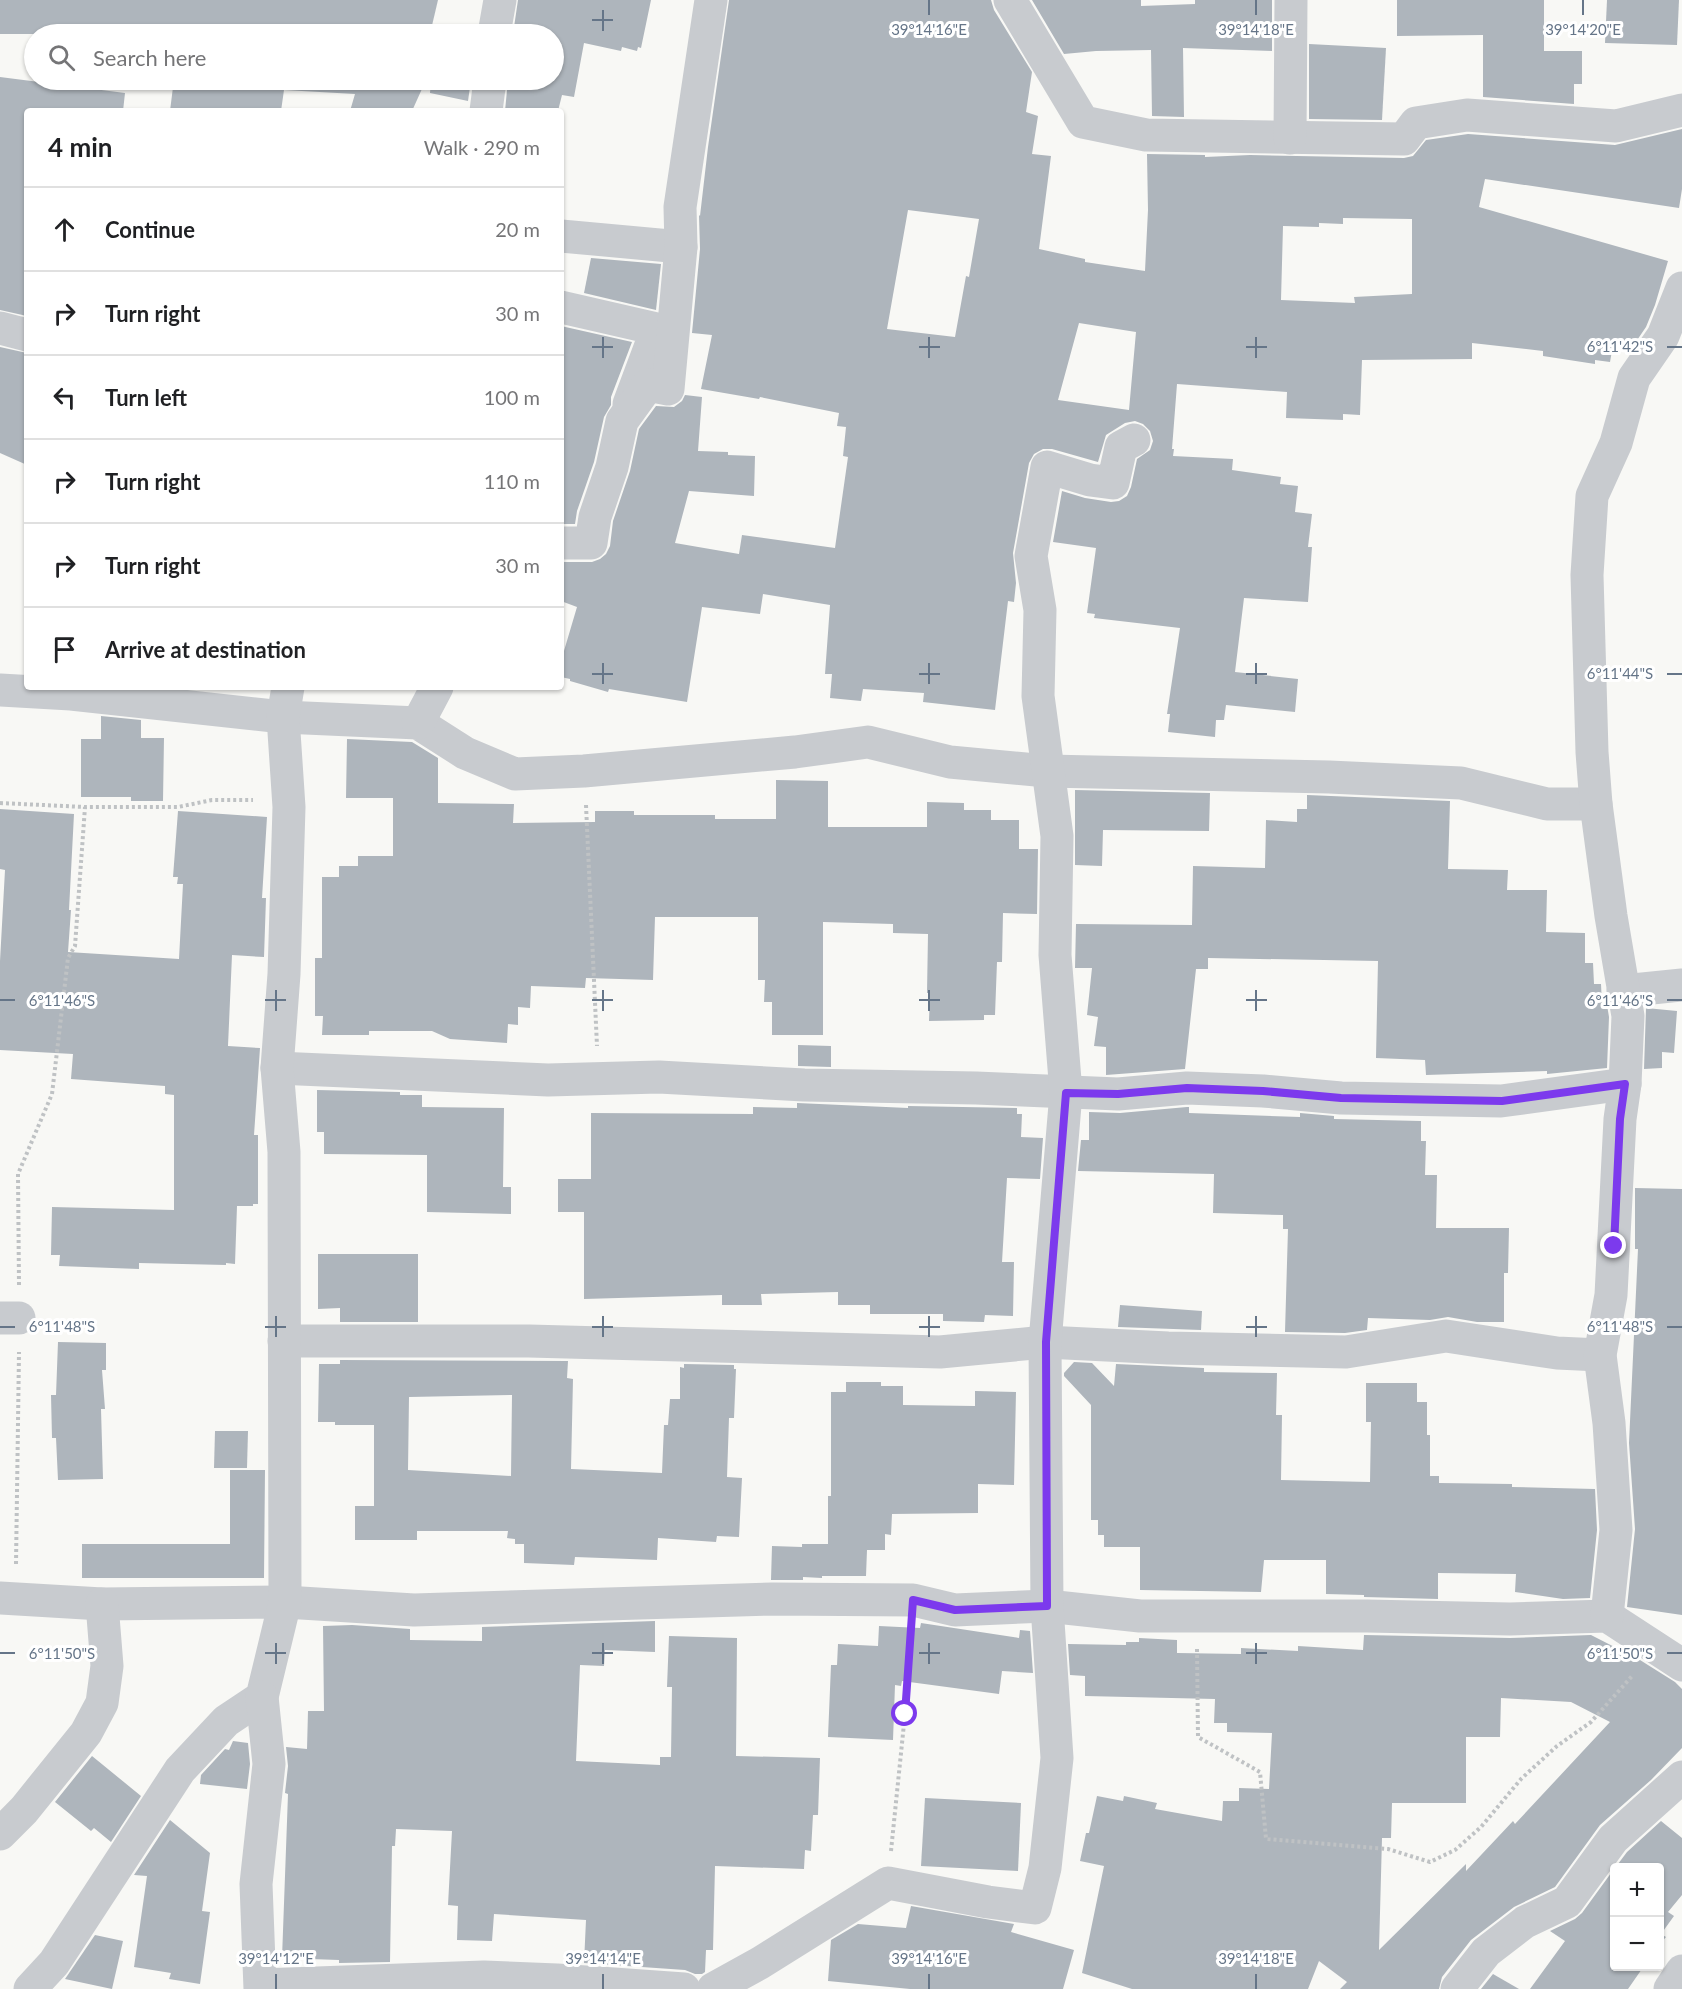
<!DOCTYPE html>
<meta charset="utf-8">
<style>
body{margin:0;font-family:Lato,sans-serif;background:#f6f6f6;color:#202124}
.controls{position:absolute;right:18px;bottom:18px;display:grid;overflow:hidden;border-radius:6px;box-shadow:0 2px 4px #0004}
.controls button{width:54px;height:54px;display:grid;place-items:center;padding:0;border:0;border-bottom:2px solid #e0e0e0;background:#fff;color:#202124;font:30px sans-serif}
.stop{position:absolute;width:18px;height:18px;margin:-14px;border:4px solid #7c3aed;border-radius:50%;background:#fff}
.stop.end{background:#7c3aed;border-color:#fff;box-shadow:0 2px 6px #0008}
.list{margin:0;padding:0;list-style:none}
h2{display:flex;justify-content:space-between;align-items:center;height:78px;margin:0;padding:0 24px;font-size:26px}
h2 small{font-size:20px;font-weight:400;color:#757577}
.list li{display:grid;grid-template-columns:39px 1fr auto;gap:18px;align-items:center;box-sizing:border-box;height:84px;padding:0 24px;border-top:2px solid #e0e0e0}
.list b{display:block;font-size:22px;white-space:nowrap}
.list em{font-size:20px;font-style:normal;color:#757577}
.icon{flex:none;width:33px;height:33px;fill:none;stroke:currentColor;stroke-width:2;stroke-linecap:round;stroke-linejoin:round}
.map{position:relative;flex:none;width:1682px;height:1989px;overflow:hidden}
.search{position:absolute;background:#fff;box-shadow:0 2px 4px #0004;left:24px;top:24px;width:540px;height:66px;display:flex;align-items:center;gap:15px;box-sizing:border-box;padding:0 21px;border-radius:33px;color:#757577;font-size:22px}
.panel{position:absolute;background:#fff;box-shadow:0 2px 4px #0004;left:24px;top:108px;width:540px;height:582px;border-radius:6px}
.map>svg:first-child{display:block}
.building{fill:#aeb5bc;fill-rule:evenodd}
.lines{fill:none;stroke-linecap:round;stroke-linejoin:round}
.path{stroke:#bfc2c4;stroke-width:4;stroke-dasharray:3 3;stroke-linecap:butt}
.minor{stroke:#c8cbcf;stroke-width:33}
.route{stroke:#7c3aed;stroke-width:8}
.ticks{fill:none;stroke:#657588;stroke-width:2}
.ticks-label{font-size:15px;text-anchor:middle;fill:#657588;stroke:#fff;stroke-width:6;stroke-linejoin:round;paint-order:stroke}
</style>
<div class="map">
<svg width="1682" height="1989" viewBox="0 0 1682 1989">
<rect width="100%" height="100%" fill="#f8f8f5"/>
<g class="building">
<path d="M0,0H438L430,34H0Z"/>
<path d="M518,0H651L641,48L638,47L637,51L622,47L621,51L584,43L574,97L562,95L558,111H505L508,80H554V34H513Z"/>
<path d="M729,0H991L994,10L1032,72L1026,112L1038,116L1032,154L1051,156L1039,249L1085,259V262L1145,271L1148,210L1147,154L1205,155V157L1250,155L1404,158L1413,156L1426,140L1468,134L1615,145L1682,129V189L1679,208L1485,179L1479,207L1668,261L1655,305L1646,327L1631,349L1613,345L1610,362L1595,360V364L1543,356V351L1472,343V359L1362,360L1360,415L1343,414V420L1286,418L1287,392L1177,384L1172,449H1174L1173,456L1233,459L1232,470L1281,477L1280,484L1298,486L1295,512L1312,514L1308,547H1312L1308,602L1244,598L1235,672L1298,679L1295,712L1226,705L1224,720H1216L1215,737L1168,732L1170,714H1167L1180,628L1094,618L1095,614L1087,613L1096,548L1053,542L1062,491L1085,498L1111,502L1119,501L1127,496L1131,487L1137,459L1150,450L1153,441L1150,431L1143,424L1135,421L1125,423L1106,435L1098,462L1052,449H1043L1034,454L1029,463L1013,553L1016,583L1014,602L1008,601L995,710L923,702L924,693L863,689L861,701L830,698L832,674H825L830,605L763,594L760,614L702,607L687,702L609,689L608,692L570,681V679L561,677V661L577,607L561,601V562H592L600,559L606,554L610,546L613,521L630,471L639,429L656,406L674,407L682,401L685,395L702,397L698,451L728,452V455L755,456L754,496L689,491L675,543L739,554L742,535L835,548L848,457L843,456L846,427L837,426L839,413L760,397L759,399L701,389L712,335L692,333L700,249L699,215L700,216L708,147ZM908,210L979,219L969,277L966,276L955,337L887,329ZM1343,218L1412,219V294L1354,297L1355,303L1281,300L1283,226L1319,227V223L1343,224ZM1079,323L1136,332L1129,410L1058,400Z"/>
<path d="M1032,0H1141V6L1195,4V0H1272V51L1183,48L1184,117L1152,116L1151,50L1096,51L1064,54Z"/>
<path d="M1397,0H1544V51H1582V84H1574V104L1483,97V35L1397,36Z"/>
<path d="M1607,0H1679L1677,45L1605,43Z"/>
<path d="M1309,44L1386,48L1382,120L1309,119Z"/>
<path d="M0,77L125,93L123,111H27V316L0,310Z"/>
<path d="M123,80H426L412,111H350L355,94L284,90L281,111H170L173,87L123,85Z"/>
<path d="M431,80H471L468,101L430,93Z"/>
<path d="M591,258L661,264L656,310L584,293Z"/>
<path d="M561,326L632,342L611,397V405L604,417L594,462L577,511L575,524H561Z"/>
<path d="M0,347L27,353V465L0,453Z"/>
<path d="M101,716L141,720V738H164L163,801H131V797H81V739H101Z"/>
<path d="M347,739L412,742L438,758V803L514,804L513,823L595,822V811H634V815H715V819H776V780L828,781V827H927V802L964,803V810H991V820H1019V849H1038L1037,914L1003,913L1002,962H997L995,1015H984V1020L929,1021L930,993H927L928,934L893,933V924L823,922V1035H772V1002H764L765,980H758V917H655L653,980L586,978L585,988L531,986L530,1008L518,1007V1025L508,1024L507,1043L450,1039L432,1031H369V1035H322L323,1016H315V958H322V877H339V866H358V856H393V798H346Z"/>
<path d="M1075,790L1210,793L1209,831L1103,830L1102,866L1075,865Z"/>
<path d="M1307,795L1450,801L1448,869L1508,870L1507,890H1547L1546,932L1585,933V963H1593L1594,984H1601L1602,1005H1607L1609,1017L1607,1068L1547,1074V1071L1426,1075L1425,1060L1376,1058L1378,961L1208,958V969H1196L1185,1069L1106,1075V1047L1094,1046L1098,1017L1087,1015L1092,968H1075L1076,924L1192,925L1193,866L1265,868L1266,820L1297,822V809H1307Z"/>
<path d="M0,809L74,814L69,910H71L68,952L179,959L183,884H177L178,877H173L178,811L267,817L262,898H266L264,957L232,955L228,1046L260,1048L254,1135H258V1204H253V1206H237L235,1264L226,1263V1265L139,1263V1269L59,1266L60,1255H51L52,1207L174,1210V1095L165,1094V1086L71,1079L73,1054L0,1050V961L5,870L0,869Z"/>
<path d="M1646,1008L1677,1011L1674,1053L1662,1052V1068L1644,1069Z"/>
<path d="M798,1045L831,1046V1067L798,1066Z"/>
<path d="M317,1090L400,1092V1095H422V1107L504,1108L503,1187H511V1214L427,1212V1155L324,1154V1132H317Z"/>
<path d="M797,1103L908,1108V1106L1017,1108V1114H1022L1021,1137L1043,1138L1040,1179L1007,1178L1002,1262H1014L1013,1316L985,1315L984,1322L943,1321V1314H870V1305H838V1292L761,1294L762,1305H722V1295L584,1299V1212H558V1179H591V1113L753,1114V1107L797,1108Z"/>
<path d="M1187,1107H1189V1113L1300,1117V1113L1334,1116V1119L1421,1121V1141H1426L1425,1175H1437L1436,1228H1509L1508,1273H1504V1322H1477L1448,1317L1430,1320L1368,1318L1367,1330L1345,1333L1285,1332L1288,1229H1283V1215L1213,1213L1214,1174L1078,1171L1081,1140H1089V1112L1120,1113Z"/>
<path d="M1635,1188L1682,1189V1615L1627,1607L1635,1529L1629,1443L1638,1249H1635Z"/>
<path d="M318,1254H418V1322H340V1308L318,1309Z"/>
<path d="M1120,1305L1202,1311L1201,1330L1118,1327Z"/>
<path d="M58,1342L106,1343V1370H102L105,1409H101L103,1479L58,1480L56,1438H52L51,1395H56Z"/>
<path d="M340,1360L568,1361L567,1378L573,1379L571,1469L662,1473L664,1425H668L670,1399H680V1367L684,1368V1364L734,1365V1369H736L734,1418H729L727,1477L742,1478L739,1537L717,1536L716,1542L658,1538L657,1560L575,1557L574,1565L524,1563V1544H515V1539L507,1538L508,1531H417V1540H355V1506H374V1425H335V1422H318L319,1364H340ZM512,1395L511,1476L408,1470L409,1397Z"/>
<path d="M1074,1362L1092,1363L1114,1386L1116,1364L1204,1368V1372L1277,1373L1276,1415H1282L1281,1480L1370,1482L1371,1422H1366V1383H1417V1402H1427V1435H1430V1476H1439V1483L1512,1484V1487L1595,1489L1597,1530L1590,1598L1563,1599L1515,1592L1516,1574L1438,1573V1599L1364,1597V1595L1326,1594V1560H1264L1261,1592L1140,1590V1547H1104V1535H1098V1520H1091V1405L1064,1376V1373Z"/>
<path d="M846,1382H881V1386H903V1405L975,1406V1391L1016,1392L1014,1485L978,1484V1513L892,1514L891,1535L885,1534V1550H867L866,1576H822V1578L803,1577V1580H771L772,1546L802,1547V1544H828V1496H831V1392H846Z"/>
<path d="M215,1431H248L247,1468H214Z"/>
<path d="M230,1470H265L264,1578H82V1544H230Z"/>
<path d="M655,1621V1652L605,1650L604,1666L580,1665L576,1761L660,1765V1757H671L672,1687H667L669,1636L737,1638L736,1756L820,1758L818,1815H813L811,1851L805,1850L804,1869L715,1866L713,1950H706L705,1972L702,1974H695L685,1970L584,1963L586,1920L494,1914L492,1941L457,1940L458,1906L448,1905L452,1831L396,1829L395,1846H392L390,1962L339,1963V1960L282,1958L288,1794L285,1793L288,1766L286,1747L307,1749L308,1711H324L323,1626L352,1625L410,1629V1640L482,1641V1627Z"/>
<path d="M921,1623L1019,1638L1020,1630L1030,1631L1033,1673L1002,1671L999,1694L902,1681L901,1686L895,1685L893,1740L828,1737L831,1665H837L838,1644L878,1646L879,1626L920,1628Z"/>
<path d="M1364,1635L1510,1638L1591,1635L1640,1660L1675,1682L1682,1689V1748L1651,1780L1600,1825L1555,1887L1514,1907L1471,1940L1442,1977L1439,1989H1340L1347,1982L1319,1961L1308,1989H1132L1082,1973L1104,1866L1080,1861L1086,1833H1089L1097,1796L1123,1801L1124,1796L1157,1803L1155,1809L1222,1821L1223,1801H1239V1788L1269,1789L1272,1733L1227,1732V1723H1214L1215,1699L1085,1696V1676L1070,1675L1068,1644L1126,1645V1642H1139V1638L1177,1640V1653L1241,1654V1648L1298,1651V1646L1363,1650ZM1501,1698L1571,1702L1610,1722L1515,1824L1513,1821L1466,1871V1864L1379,1950L1382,1838H1391L1392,1803H1466V1737H1500Z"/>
<path d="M233,1741L248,1743L250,1764L247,1789L200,1784L201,1775L225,1749L229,1750Z"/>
<path d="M92,1756L141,1796L111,1842L94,1828L91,1831L55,1802Z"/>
<path d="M925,1798L1021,1803L1018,1871L921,1866Z"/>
<path d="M170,1820L210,1853L202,1911L210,1912L200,1984L169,1979L171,1973L134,1967L147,1876L134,1875Z"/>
<path d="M1661,1821L1682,1838V1895L1668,1912L1674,1916L1661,1934L1666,1937L1659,1945V1868H1615L1627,1852Z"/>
<path d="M1614,1869V1966H1644L1628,1989H1530L1565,1941L1550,1931L1575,1919L1582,1913Z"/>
<path d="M911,1906L1014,1924L1011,1932L1074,1950L1063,1989H910L828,1981L831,1940L858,1924L906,1928Z"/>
<path d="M95,1935L123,1941L112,1989L65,1979Z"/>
<path d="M1493,1974L1519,1989H1481Z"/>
</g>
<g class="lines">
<g class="path">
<path d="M0,803L85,807H178L212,800H253"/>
<path d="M586,805L597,1046"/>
<path d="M19,1285L18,1174L52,1094L68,958L75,946L85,807"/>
<path d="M16,1564L19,1352"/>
<path d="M1197,1649L1198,1737L1260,1772L1266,1839L1388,1849L1430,1862L1455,1850L1481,1827L1521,1779L1557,1746L1591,1722L1633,1675"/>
<path d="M891,1851L905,1714L910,1634"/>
</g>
<g class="minor">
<path d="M1010,0L1083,122L1146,135L1404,139L1416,123L1467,115L1616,126L1682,110"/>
<path d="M494,34L500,0"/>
<path d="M486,111L490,80"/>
<path d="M1290,138L1291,0"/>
<path d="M561,236L681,247"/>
<path d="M561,307L657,329L629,404"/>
<path d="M0,328L27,335"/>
<path d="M561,543H591L595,517L612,467L622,421L648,385L668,389L681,247L680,207L711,0"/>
<path d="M0,690L71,694L283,717L418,723L465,753L515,774L584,771L795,752L868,742L950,762L1047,771L1329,777L1461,783L1547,804H1596"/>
<path d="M418,723L437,687"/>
<path d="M1623,991L1682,985"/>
<path d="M277,1068L548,1080L659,1077L804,1085L976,1088L1118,1094L1187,1088L1263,1091L1341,1098L1501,1101L1625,1084"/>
<path d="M0,1318H19"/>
<path d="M284,1341H529L940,1352L1045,1342L1168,1348L1346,1352L1446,1336L1557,1353L1600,1355"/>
<path d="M0,1598L102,1604L285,1602L414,1610L772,1599L913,1600L955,1610L1047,1606L1140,1616H1367L1510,1619L1607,1616L1682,1665"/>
<path d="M1607,1616L1616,1530L1609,1423L1600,1355L1611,1295L1620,1119L1625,1084L1628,1016L1611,916L1596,804L1592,752L1587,575L1592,496L1616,443L1634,378L1663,336L1682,288"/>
<path d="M0,1834L24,1810L86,1733L102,1703L107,1666L102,1604"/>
<path d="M261,1985L484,1977L557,1980L684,1989"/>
<path d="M30,1989L54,1963L180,1770L226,1721L262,1697L285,1602L284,1152L277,1068L284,974L289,807L283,717L288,687"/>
<path d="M260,1989L256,1884L269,1764L262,1697"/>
<path d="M713,1989L760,1963L888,1883L988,1902L1035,1908L1045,1868L1057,1758L1047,1606L1045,1342L1066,1093L1055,955L1057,836L1038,696L1040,610L1031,556L1047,467L1090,480L1113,483L1121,447L1134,440"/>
<path d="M1457,1989L1486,1952L1525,1922L1567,1902L1613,1839L1682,1777"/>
<path d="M1670,1989L1682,1971"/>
</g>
</g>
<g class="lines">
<path class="route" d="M905,1714L913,1600L955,1610L1047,1606L1046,1342L1066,1093L1118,1094L1187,1088L1263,1091L1341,1098L1502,1101L1625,1084L1620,1119L1614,1246"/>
</g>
<path class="ticks" d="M929,0V15M1256,0V15M1583,0V15M603,10V31M592,20H613M603,337V358M929,337V358M1256,337V358M592,347H613M919,347H940M1246,347H1267M1667,347H1682M603,663V684M929,663V684M1256,663V684M592,674H613M919,674H940M1246,674H1267M1667,674H1682M276,990V1011M603,990V1011M929,990V1011M1256,990V1011M0,1000H15M265,1000H286M592,1000H613M919,1000H940M1246,1000H1267M1667,1000H1682M276,1316V1337M603,1316V1337M929,1316V1337M1256,1316V1337M0,1327H15M265,1327H286M592,1327H613M919,1327H940M1246,1327H1267M1667,1327H1682M276,1643V1664M603,1643V1664M929,1643V1664M1256,1643V1664M0,1653H15M265,1653H286M592,1653H613M919,1653H940M1246,1653H1267M1667,1653H1682M276,1974V1989M603,1974V1989M929,1974V1989M1256,1974V1989"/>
<g class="ticks-label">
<text x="929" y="35">39°14'16"E</text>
<text x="1256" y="35">39°14'18"E</text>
<text x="1583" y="35">39°14'20"E</text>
<text x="1620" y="352">6°11'42"S</text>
<text x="1620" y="679">6°11'44"S</text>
<text x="62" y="1006">6°11'46"S</text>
<text x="1620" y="1006">6°11'46"S</text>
<text x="62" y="1332">6°11'48"S</text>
<text x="1620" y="1332">6°11'48"S</text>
<text x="62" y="1659">6°11'50"S</text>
<text x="1620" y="1659">6°11'50"S</text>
<text x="276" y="1964">39°14'12"E</text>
<text x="603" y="1964">39°14'14"E</text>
<text x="929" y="1964">39°14'16"E</text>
<text x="1256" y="1964">39°14'18"E</text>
</g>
</svg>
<div class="controls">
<button>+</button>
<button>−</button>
</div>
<div class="stop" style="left:905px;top:1714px"></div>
<div class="stop end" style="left:1614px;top:1246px"></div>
<div class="search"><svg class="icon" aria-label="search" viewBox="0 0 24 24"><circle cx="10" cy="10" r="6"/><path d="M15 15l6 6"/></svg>Search here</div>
<section class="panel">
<h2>4 min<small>Walk · 290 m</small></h2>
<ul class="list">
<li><svg class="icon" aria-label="ahead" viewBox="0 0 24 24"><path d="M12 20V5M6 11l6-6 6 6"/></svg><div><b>Continue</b></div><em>20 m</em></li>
<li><svg class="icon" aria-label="right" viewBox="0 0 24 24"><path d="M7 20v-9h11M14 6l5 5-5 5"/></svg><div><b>Turn right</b></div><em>30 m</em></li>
<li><svg class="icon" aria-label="left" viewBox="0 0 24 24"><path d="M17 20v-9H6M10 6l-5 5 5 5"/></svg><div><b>Turn left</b></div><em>100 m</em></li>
<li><svg class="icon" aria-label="right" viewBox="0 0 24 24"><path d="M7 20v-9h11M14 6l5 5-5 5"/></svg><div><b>Turn right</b></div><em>110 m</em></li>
<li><svg class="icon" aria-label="right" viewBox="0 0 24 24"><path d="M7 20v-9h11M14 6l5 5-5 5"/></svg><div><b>Turn right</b></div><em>30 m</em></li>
<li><svg class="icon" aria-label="arrive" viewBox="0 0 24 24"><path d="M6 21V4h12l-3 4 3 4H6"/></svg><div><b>Arrive at destination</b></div></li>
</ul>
</section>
</div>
